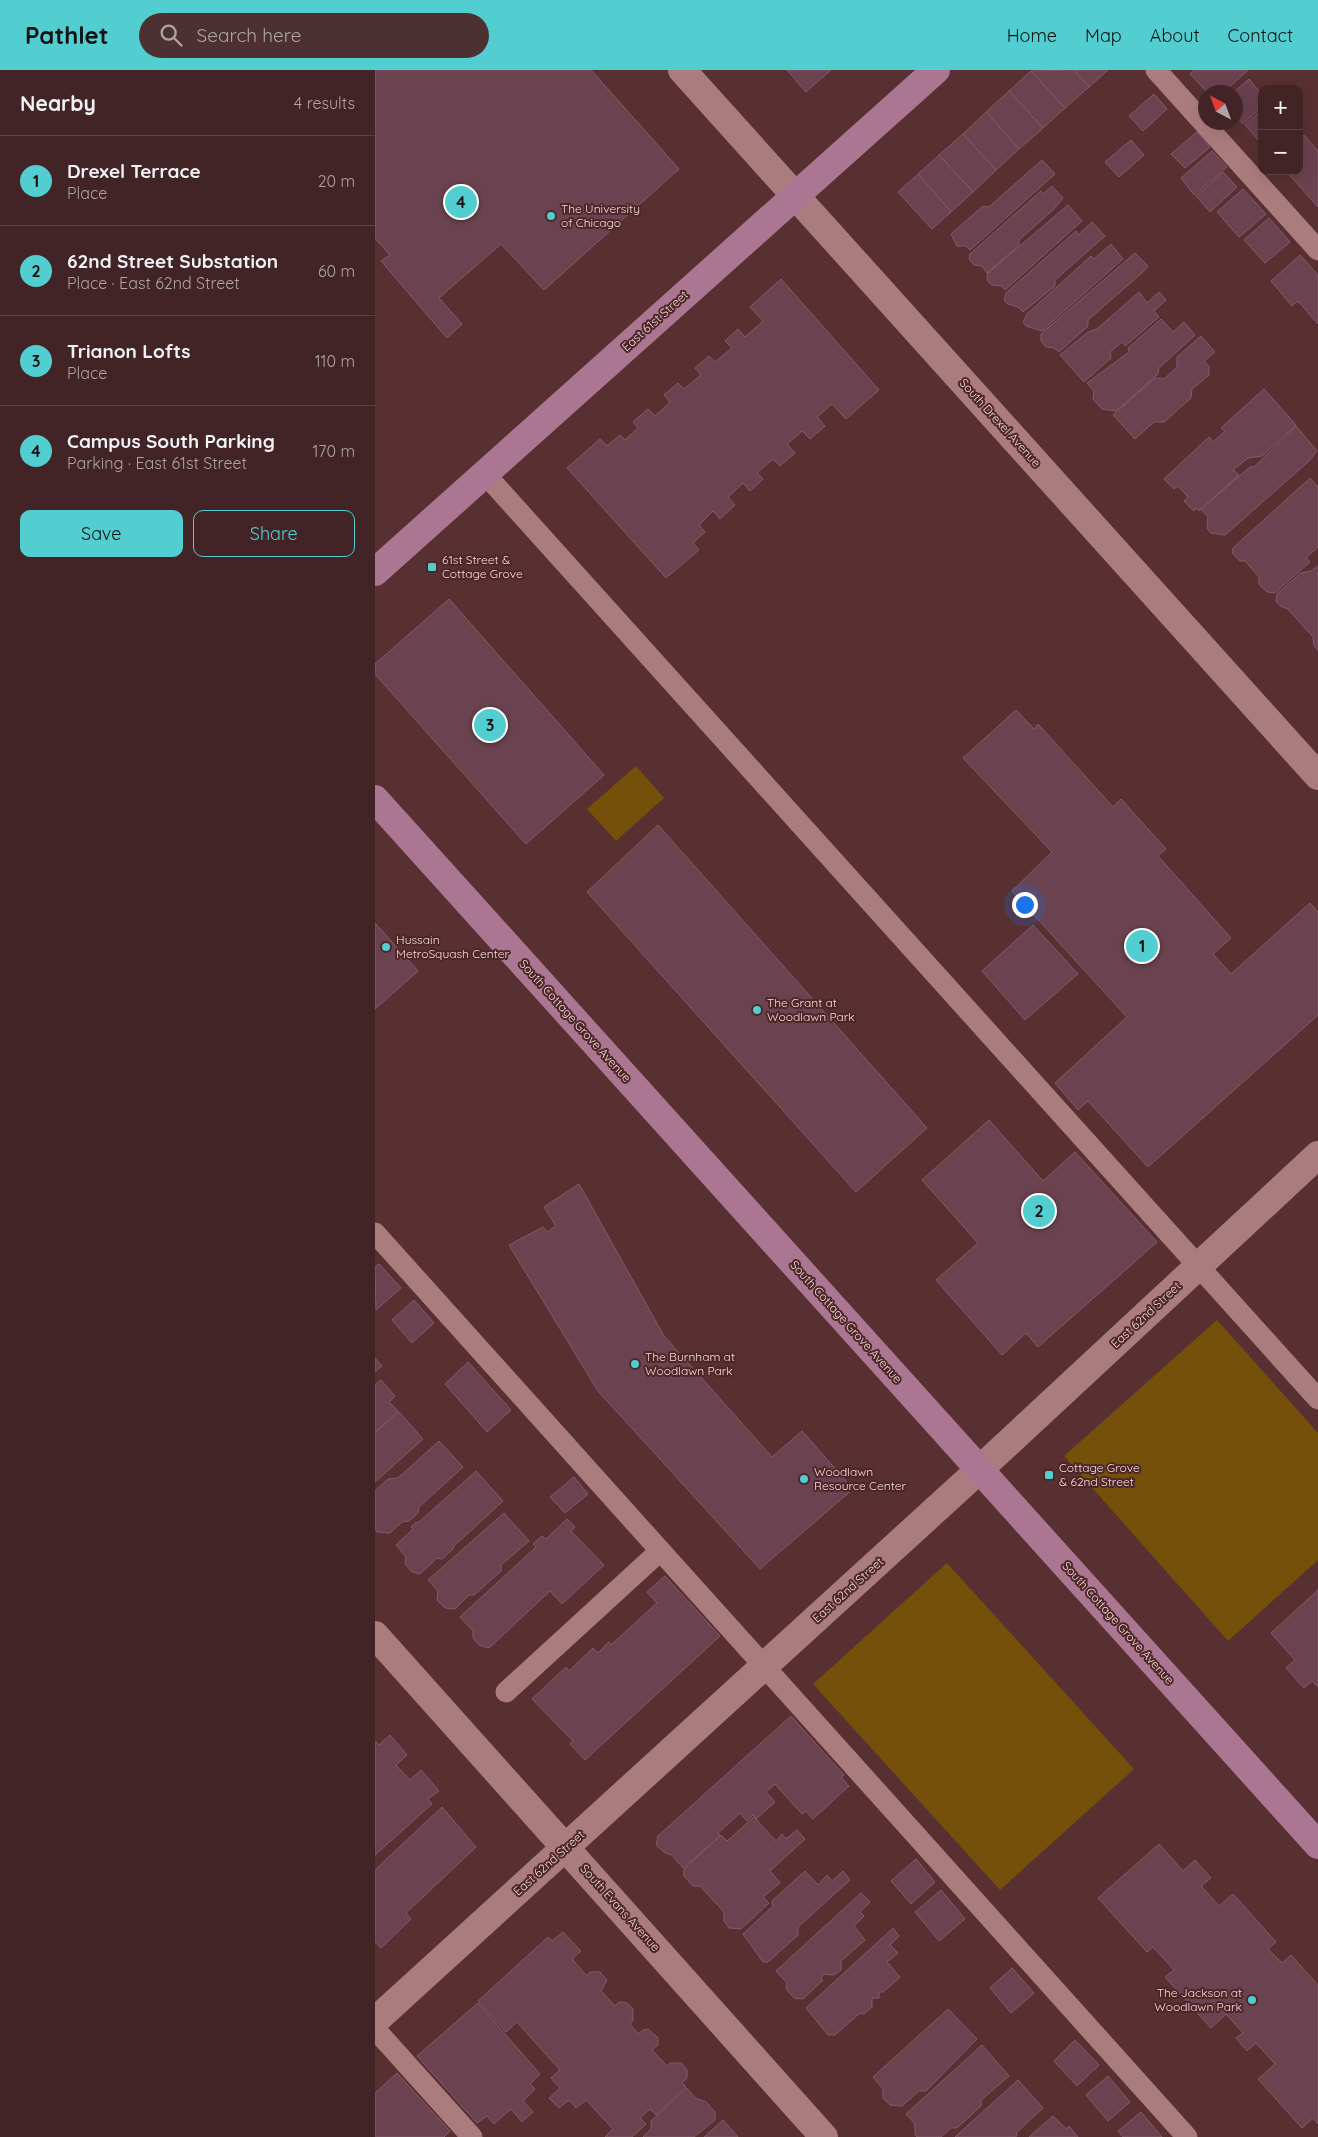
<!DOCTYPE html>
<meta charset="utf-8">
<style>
body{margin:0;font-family:Quicksand,sans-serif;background:#4c3032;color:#f1f3f6}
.controls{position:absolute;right:15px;top:15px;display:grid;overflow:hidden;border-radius:10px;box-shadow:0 5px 20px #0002}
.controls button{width:45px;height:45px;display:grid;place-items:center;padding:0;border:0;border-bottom:1px solid #5a4143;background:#422426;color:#f1f3f6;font:25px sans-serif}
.compass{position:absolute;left:823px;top:15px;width:45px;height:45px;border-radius:50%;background:#422426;box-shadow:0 5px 20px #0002;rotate:319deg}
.you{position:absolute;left:649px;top:834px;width:18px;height:18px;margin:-12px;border:4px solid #fff;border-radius:50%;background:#1a73e8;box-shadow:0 0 0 8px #1a73e833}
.badge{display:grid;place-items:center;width:32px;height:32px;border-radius:50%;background:#52cdd0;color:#111;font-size:16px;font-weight:700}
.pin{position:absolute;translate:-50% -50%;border:2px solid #fff;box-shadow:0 1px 5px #0006}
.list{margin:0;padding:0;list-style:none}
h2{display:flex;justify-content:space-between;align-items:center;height:65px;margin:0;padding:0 20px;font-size:21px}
h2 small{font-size:16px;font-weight:400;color:#aea4a7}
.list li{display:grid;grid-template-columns:32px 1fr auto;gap:15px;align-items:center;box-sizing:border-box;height:90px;padding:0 20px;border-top:1px solid #5a4143}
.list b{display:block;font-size:19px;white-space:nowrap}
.list p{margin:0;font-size:16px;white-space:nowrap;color:#aea4a7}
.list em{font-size:16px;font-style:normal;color:#aea4a7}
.actions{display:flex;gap:10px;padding:15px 20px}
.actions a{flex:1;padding:11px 0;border:1px solid #52cdd0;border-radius:10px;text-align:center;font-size:18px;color:#52cdd0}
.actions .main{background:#52cdd0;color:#111}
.icon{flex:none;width:28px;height:28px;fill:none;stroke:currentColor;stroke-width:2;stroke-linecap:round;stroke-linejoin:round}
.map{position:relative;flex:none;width:943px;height:2067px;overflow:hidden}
header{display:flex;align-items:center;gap:30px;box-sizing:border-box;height:70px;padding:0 25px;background:#52cdd0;color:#111}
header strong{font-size:24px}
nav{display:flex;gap:28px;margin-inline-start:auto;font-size:18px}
.search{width:350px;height:45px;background:#4c3032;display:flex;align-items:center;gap:12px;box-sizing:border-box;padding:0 18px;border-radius:28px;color:#aea4a7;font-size:19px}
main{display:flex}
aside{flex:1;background:#422426}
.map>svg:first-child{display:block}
.green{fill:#74500b}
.building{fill:#6a4250;stroke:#855b69}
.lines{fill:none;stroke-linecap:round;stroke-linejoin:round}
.lane{stroke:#ab7c7d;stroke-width:21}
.street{stroke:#ab7c7d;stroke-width:28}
.secondary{stroke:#ab7691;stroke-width:28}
.poi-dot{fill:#52cdd0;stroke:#4d2628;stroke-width:2}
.labels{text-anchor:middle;stroke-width:4;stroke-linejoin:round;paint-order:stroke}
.poi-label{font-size:12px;fill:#f6dbdb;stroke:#4d2628;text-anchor:start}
.street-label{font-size:12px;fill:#f6dbdb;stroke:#4d2628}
</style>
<header>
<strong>Pathlet</strong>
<div class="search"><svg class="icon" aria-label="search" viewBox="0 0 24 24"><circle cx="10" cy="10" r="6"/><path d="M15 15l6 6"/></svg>Search here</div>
<nav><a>Home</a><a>Map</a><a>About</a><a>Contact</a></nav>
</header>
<main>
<aside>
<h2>Nearby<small>4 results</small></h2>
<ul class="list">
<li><span class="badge">1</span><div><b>Drexel Terrace</b><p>Place</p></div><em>20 m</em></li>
<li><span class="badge">2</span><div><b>62nd Street Substation</b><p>Place · East 62nd Street</p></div><em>60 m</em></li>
<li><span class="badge">3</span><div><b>Trianon Lofts</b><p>Place</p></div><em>110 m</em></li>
<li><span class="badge">4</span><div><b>Campus South Parking</b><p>Parking · East 61st Street</p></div><em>170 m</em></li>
</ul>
<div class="actions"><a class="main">Save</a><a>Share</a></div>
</aside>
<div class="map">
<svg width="943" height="2067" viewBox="0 0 943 2067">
<rect width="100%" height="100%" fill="#583032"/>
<g class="green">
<path d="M261,696L289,728L241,771L212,739Z"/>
<path d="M842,1250L943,1363V1490L853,1571L689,1386Z"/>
<path d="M572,1493L759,1699L625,1820L438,1614Z"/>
</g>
<g class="building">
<path d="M0,0H126L212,96L58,233L0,168Z"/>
<path d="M0,0H216L304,99L169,220L126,174L64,228L87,254L72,268L6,191L15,185L0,168Z"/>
<path d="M412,0H456L431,22Z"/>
<path d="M699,0L714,17L690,38L656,1Z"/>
<path d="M699,0H733L714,17Z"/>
<path d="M819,0H873L849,22H832L815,4Z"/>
<path d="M656,1L690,38L668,58L634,21Z"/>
<path d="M874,9L887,25V37L868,54L861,46V22H859Z"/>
<path d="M634,21L668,58L644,79L611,42Z"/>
<path d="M779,24L792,39L768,61L754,46Z"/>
<path d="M887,40V74L870,55Z"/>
<path d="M611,42L644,79L621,100L588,64Z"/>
<path d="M822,62L835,77L810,98L796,84Z"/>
<path d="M588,64L621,100L598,122L564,85Z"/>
<path d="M929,65L943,81V137L911,101H924V70Z"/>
<path d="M756,70L769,85L744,107L730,92Z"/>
<path d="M837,81L852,97L819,125L806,108Z"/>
<path d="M564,85L598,122L576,142L543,104Z"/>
<path d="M667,90L680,104L595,180L591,176H582L576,164L608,136L614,137Z"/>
<path d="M848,102L862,117L835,142L821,126Z"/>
<path d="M543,104L576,142L557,159L523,122Z"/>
<path d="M677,116L688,128L680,138L644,170V175L612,203L607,196L599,195L594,189L595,184L666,121L668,124Z"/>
<path d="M868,119L891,144L864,167L842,142Z"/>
<path d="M693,135L707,151L630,220L627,216L617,215L612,210L613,203Z"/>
<path d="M894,148L915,172L890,193L869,170Z"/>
<path d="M717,152L730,166L680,210V216L648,242L643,237L633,234L629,230L631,223L701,161L703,165Z"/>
<path d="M736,174L748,189L667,261L651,256L648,252L652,244L716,186L719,189Z"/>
<path d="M760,183L773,196L768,202L713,250V256L684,282L679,278L671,277L666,271V264Z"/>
<path d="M925,185L943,205V254L923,231L917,236L896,211Z"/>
<path d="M406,209L504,320L471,349L457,334L442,347L450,356L435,369L427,361L412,374L420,383L405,396L398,389L382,403L388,409L375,421L368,413L353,427L360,435L345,449L338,441L324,455L330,462L318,473L324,480L291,508L192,398L225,369L232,376L245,365L250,370L263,358L258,352L273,339L280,346L295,332L289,325L303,313L309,319L326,305L320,298L334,286L340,292L357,278L350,271L363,259L370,267L388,251L375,237Z"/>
<path d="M764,222L772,233L784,222L791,230L779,241L784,247L750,276L747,272L735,282L736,288L709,312L685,285L713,262L722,259Z"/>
<path d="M786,249L798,262L809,252L820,265L784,298L783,304L741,341L727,339L718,329L719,321L712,313L754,282L753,278Z"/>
<path d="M826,266L840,282L829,291L834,297V305L817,319L816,328L789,352H779L760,369L738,345L780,308L789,309L802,297V287Z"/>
<path d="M889,319L921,355L887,386L873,388L858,400L864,405L824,441L821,438L819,441L809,431L813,427L803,416L799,419L789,409L834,367L838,372L850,361L846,358Z"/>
<path d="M921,356L942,381L933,392L850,465L836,463L832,458L833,447L826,439L875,397H879Z"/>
<path d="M935,408L943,417V477L931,488L935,492L900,523L892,522L884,514V507L870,491H865L857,483L858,478Z"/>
<path d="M943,496V580L939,576L938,567L913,539L907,537L901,532L902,524L926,503L936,501Z"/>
<path d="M74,529L229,705L151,774L0,604V594Z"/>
<path d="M641,640L659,659L663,654L738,737L746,729L791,779L783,786L856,868L838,884L856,904L935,833L943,842V945L773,1097L713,1031L703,1040L680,1013L752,947L637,821L677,782L588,688Z"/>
<path d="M283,755L552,1058L481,1122L212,822Z"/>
<path d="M0,853L43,901L0,939Z"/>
<path d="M658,855L703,904L650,950L607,901Z"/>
<path d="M614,1050L668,1111L700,1082L782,1172L663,1277L651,1263L627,1285L561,1210L603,1173L547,1110Z"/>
<path d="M204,1114L289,1266L397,1387L427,1361L478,1419L385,1499L223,1321L134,1175L168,1157L172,1162L181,1156L169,1137Z"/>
<path d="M4,1194L26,1218L1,1240L0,1197Z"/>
<path d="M39,1230L59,1253L37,1273L17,1250Z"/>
<path d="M0,1288L7,1296L0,1302Z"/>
<path d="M93,1292L136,1340L112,1362L70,1314Z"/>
<path d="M6,1310L20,1326L14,1332L23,1341L0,1362V1315Z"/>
<path d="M24,1342L48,1369L0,1412V1363Z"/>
<path d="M64,1371L88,1397L44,1437L43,1443L34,1451L27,1452L15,1463L2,1462L0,1459V1421L13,1409L23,1408Z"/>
<path d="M101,1401L128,1431L79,1476L78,1479L67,1489L62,1488L45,1504L37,1502L30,1494L31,1487L21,1475L38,1459L36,1457L41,1452L43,1453Z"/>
<path d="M199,1407L213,1424L190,1443L175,1427Z"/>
<path d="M129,1443L154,1471L126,1495V1501L99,1525H94L80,1539L70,1538L62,1530L63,1521L53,1510Z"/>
<path d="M192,1449L200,1457L196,1461L229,1495L187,1534L175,1521L114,1578L104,1575L98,1568V1561L85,1547L161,1477L158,1474L167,1466L171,1469Z"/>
<path d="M290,1506L345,1566L210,1690L195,1674L198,1671L157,1629L191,1597L194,1601L218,1578L223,1583L234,1572L236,1575L282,1533L272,1522Z"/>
<path d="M943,1520V1617L937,1611L929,1618L911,1598L920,1590L896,1563Z"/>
<path d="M416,1646L469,1705L466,1707L474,1716L438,1749L431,1741L427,1744L400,1714L391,1722L400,1732L381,1749L378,1745L372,1751L365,1743L343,1763L345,1766L308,1798L297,1785L290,1783L281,1775L283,1766Z"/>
<path d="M15,1665L32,1685L21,1695L35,1710L46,1700L64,1721L53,1729L57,1734L0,1785V1671L4,1675Z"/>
<path d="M67,1737L101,1777L31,1843L36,1849L6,1878L0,1872V1800Z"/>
<path d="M379,1747L401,1771L407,1764L411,1769L422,1760L430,1769L395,1801L405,1813L388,1827L394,1833L366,1859L354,1858L349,1851V1842L325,1816H318L309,1806V1799L346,1765L352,1771Z"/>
<path d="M784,1774L808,1801L820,1790L836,1808L826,1816L844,1836L858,1824L901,1872L893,1879L907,1893L916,1885L943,1915V2054L938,2048L927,2058L883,2009L900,1994L881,1973L872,1981L861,1968L868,1963L851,1944L836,1958L790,1907L799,1900L778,1877L772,1882L723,1828Z"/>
<path d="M541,1789L560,1812L536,1834L516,1811Z"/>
<path d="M430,1801L443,1815L452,1805L457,1811L468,1801L475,1810L423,1857V1865L393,1892H388L368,1864L398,1836L397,1831Z"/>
<path d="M566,1820L590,1849L564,1871L540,1842Z"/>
<path d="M486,1823L495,1832L485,1842L489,1846L479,1856L490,1870L466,1891V1900L459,1905L449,1904L446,1908L448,1910L428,1929L419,1928L411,1919L412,1913L401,1901Z"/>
<path d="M518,1858L524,1866L515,1875L523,1883L512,1892L525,1907L508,1922H504V1928H497V1937L489,1944L485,1943L460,1965H453L431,1938Z"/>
<path d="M188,1862L206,1881L197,1889L212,1906L215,1902H225L232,1910L226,1921L240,1936L244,1932L252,1933L258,1939V1950L255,1954L263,1964L268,1960L273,1959L283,1968V1975L277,1980L292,1996L295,1993H306L312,2000V2008L307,2013L311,2017L281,2045L275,2039L265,2048L271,2054L257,2067H230L238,2059L211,2030L201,2038L194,2030L184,2038L174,2028L185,2018L176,2008L185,2000L142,1952L131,1962L103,1931L173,1867L177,1871Z"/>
<path d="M637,1898L659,1923L636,1943L615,1918Z"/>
<path d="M103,1933L165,2004L155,2014L160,2019L148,2031L158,2042L147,2052L136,2039L119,2054L112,2046L102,2053L42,1986Z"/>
<path d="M573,1939L602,1969L551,2021H544L527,2036L515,2035L508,2028V2019L498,2007Z"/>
<path d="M700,1970L724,1995L702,2016L679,1991Z"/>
<path d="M607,1975L634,2006L606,2030V2036L582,2058H576L566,2067H542L540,2064V2054L531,2044Z"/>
<path d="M22,2003L75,2061L69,2067H0V2023Z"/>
<path d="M733,2006L755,2032L733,2051L711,2025Z"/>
<path d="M643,2010L668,2038L642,2062L641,2067H580Z"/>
<path d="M312,2018L320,2028L331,2032L340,2042V2050L319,2067H268L276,2059V2051Z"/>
<path d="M766,2042L787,2067H748L743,2061Z"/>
<path d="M678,2046L691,2059L694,2056L703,2067H654Z"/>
<path d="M348,2050L363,2067H329Z"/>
</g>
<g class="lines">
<g class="lane">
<path d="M781,0L943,180"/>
<path d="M110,404L943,1329"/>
<path d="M0,1163L812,2067"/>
<path d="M131,1622L285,1481"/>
<path d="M0,1959L97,2067"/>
</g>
<g class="street">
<path d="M307,0L943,706"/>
<path d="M0,1565L449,2067"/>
<path d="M0,1951L604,1400L943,1085"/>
</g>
<g class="secondary">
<path d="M0,502L561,0"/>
<path d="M0,729L943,1775"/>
</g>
</g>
<g class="poi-dot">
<circle cx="176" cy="146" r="5"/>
<rect x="52" y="492" width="10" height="10" rx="2.5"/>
<circle cx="11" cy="877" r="5"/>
<circle cx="382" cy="940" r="5"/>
<circle cx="260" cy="1294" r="5"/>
<rect x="669" y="1400" width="10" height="10" rx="2.5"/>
<circle cx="429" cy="1409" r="5"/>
<circle cx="877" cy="1930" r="5"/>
</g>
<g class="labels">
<g class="poi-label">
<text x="186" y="143">The University<tspan x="186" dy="14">of Chicago</tspan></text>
<text x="67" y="494">61st Street &amp;<tspan x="67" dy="14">Cottage Grove</tspan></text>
<text x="21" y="874">Hussain<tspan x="21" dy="14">MetroSquash Center</tspan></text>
<text x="392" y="937">The Grant at<tspan x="392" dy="14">Woodlawn Park</tspan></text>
<text x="270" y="1291">The Burnham at<tspan x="270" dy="14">Woodlawn Park</tspan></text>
<text x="684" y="1402">Cottage Grove<tspan x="684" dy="14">&amp; 62nd Street</tspan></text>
<text x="439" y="1406">Woodlawn<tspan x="439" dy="14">Resource Center</tspan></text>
<text x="867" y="1927" text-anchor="end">The Jackson at<tspan x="867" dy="14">Woodlawn Park</tspan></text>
</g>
<g class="street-label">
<text transform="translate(280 251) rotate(-42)" y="4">East 61st Street</text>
<text transform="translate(625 353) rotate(48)" y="4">South Drexel Avenue</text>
<text transform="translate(200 951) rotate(48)" y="4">South Cottage Grove Avenue</text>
<text transform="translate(771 1245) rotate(-43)" y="4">East 62nd Street</text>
<text transform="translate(471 1252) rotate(48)" y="4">South Cottage Grove Avenue</text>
<text transform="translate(473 1520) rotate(-42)" y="4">East 62nd Street</text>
<text transform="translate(743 1553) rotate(48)" y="4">South Cottage Grove Avenue</text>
<text transform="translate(174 1793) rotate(-42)" y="4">East 62nd Street</text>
<text transform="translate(245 1838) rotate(48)" y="4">South Evans Avenue</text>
</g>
</g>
</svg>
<div class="controls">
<button>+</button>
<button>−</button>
</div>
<svg class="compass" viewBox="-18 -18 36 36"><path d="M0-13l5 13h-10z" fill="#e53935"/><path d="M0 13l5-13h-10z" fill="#aea4a7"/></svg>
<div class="you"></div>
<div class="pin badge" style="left:767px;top:876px">1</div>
<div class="pin badge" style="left:664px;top:1141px">2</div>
<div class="pin badge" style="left:115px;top:655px">3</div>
<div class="pin badge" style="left:86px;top:132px">4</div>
</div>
</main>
